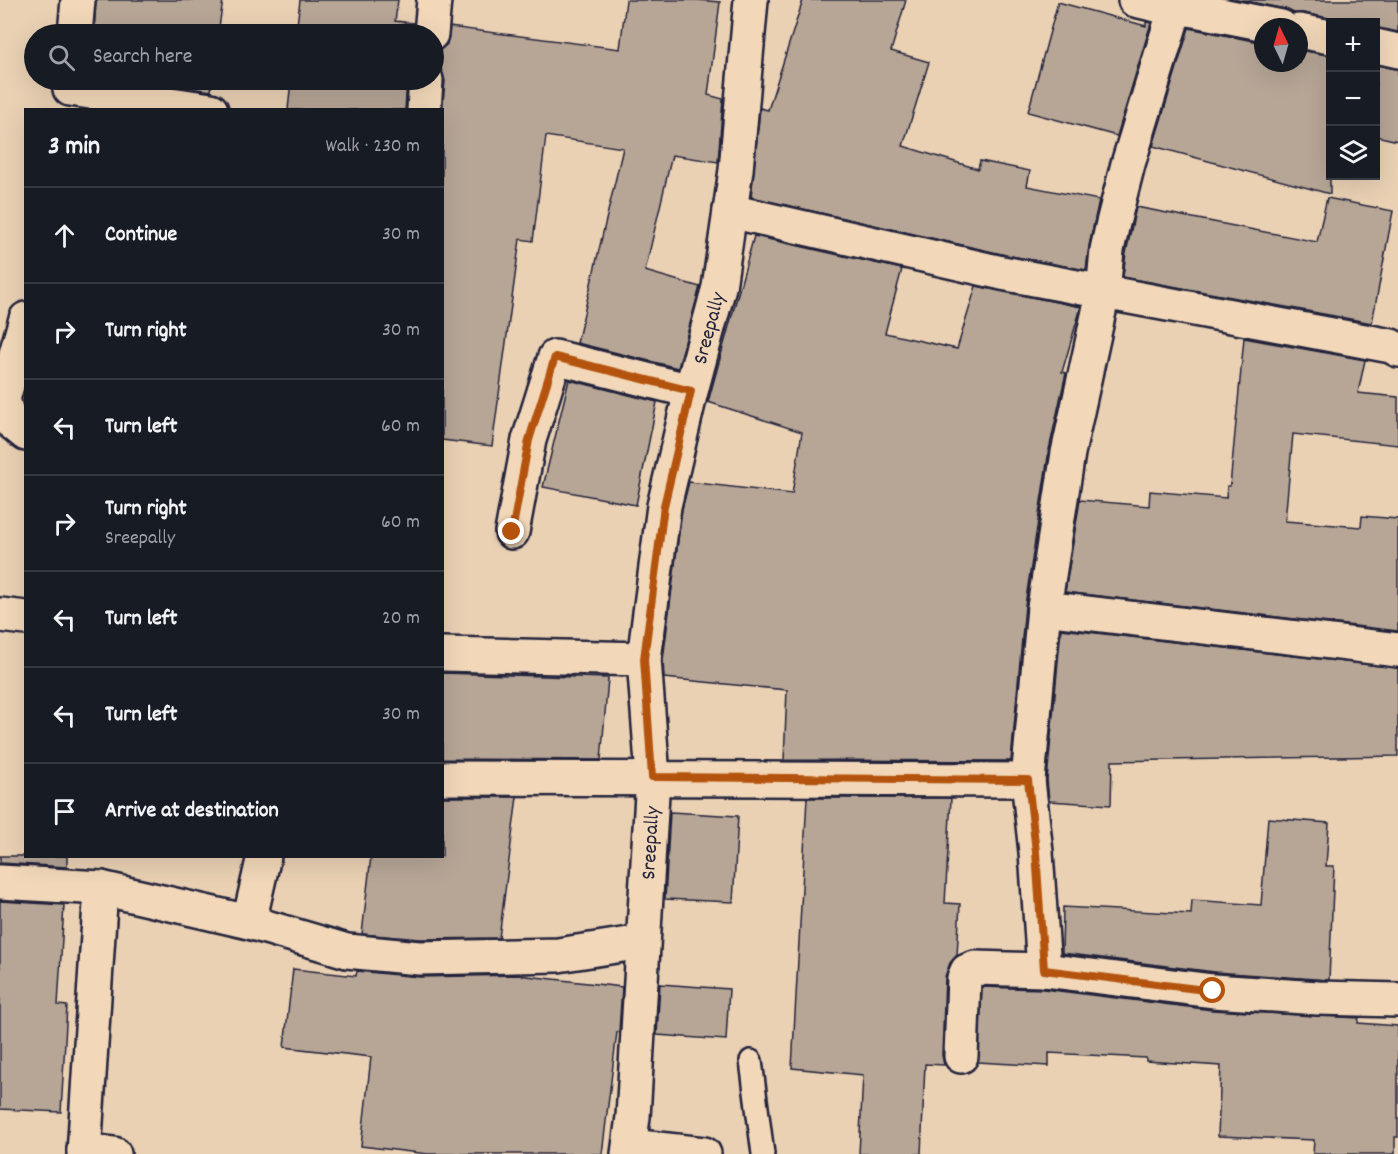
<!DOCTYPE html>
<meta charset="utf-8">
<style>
body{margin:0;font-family:Dekko,sans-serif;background:#20242c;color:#f1f3f6}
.controls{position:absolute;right:18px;top:18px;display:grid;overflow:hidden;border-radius:0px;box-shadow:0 6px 24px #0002}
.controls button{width:54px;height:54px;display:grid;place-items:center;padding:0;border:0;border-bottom:2px solid #363941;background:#171b24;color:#f1f3f6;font:30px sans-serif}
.compass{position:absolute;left:1254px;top:18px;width:54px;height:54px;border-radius:50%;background:#171b24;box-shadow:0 6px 24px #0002;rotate:355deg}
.stop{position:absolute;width:18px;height:18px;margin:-14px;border:4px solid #b45309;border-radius:50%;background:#fff}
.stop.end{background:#b45309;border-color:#fff;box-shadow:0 2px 6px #0008}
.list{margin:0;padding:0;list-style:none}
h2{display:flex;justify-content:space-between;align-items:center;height:78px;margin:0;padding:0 24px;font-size:26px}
h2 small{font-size:20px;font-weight:400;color:#9ea1a6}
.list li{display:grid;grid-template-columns:39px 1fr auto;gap:18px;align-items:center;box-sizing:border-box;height:96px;padding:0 24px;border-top:2px solid #363941}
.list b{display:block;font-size:22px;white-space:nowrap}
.list p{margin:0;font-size:20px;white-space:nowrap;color:#9ea1a6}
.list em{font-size:20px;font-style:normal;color:#9ea1a6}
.icon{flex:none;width:33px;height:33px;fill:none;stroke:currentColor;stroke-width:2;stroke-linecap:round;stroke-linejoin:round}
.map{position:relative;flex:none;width:1398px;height:1154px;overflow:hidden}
.search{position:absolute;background:#171b24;box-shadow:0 6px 24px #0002;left:24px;top:24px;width:420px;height:66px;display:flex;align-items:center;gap:15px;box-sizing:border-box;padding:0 21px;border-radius:33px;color:#9ea1a6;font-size:22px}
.panel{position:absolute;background:#171b24;box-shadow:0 6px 24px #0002;left:24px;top:108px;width:420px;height:750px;border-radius:0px}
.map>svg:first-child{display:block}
.building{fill:#b7a696;stroke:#22223b;stroke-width:1.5}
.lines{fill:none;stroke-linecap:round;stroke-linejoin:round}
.service-casing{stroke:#22223b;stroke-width:26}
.minor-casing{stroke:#22223b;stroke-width:38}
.service{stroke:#f2d8b9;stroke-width:21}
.minor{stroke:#f2d8b9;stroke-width:33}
.route{stroke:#b45309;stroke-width:8}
.labels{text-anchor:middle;stroke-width:4.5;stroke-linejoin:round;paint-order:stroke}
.street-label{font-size:21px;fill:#22223b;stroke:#f2d8b9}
</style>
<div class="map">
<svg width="1398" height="1154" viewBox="0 0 1398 1154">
<rect width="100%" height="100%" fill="#ead1b4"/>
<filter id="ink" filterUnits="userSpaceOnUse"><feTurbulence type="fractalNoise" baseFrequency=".0167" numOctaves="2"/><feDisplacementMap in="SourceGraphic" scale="12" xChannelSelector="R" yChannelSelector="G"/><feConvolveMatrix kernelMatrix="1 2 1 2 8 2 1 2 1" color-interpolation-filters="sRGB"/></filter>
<g filter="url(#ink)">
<g class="building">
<path d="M96,0H223L218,34H94Z"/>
<path d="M300,0H398L395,21L413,23V34H296Z"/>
<path d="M626,0H697L720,2L708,95L723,99L718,162L672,155L645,271L700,287L678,368L577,343L623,148L546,136L533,241L520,239L492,446L442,440V112L445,81L442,71L434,63V52L439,51L447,44L450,27L620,49Z"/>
<path d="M803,0H906L891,51L929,62L903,146L978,169L980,161L1030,171L1027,186L1099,200L1089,246L1086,270L1006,255L751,197L760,108L768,110Z"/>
<path d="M1241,0H1398V32L1376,28V22H1342L1334,19L1303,13H1294L1285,9Z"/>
<path d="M1058,2L1146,26V22L1151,23L1117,136L1028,112Z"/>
<path d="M1189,28L1263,43V63H1299V50L1330,55V194L1153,146Z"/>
<path d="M1376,65L1398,69V141L1376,136Z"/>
<path d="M134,80H212L211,91Z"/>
<path d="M291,80H407L405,110H288Z"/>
<path d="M1327,198L1393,211L1372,323L1123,277L1126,253L1136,207L1317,242Z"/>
<path d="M754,236L902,269L885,333L957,349L976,286L1081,307L1062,372L1066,373L1049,450L1025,605L1011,761L784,760L787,690L664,678L663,660L682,509L689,482L792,494L802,432L708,402Z"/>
<path d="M1244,338L1365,360L1358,393L1398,397V445L1293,434L1285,521L1361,527L1362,516L1398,519V631L1065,592L1080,500L1149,506L1150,491L1226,498L1227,486H1230Z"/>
<path d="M569,380L657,402L636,505L543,487Z"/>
<path d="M1061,629L1398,668V756L1112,761L1111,805L1049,801L1047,780Z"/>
<path d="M442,673L608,678L601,760L442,759Z"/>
<path d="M442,797H517L499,938L420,939L362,934L371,856H442Z"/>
<path d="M807,798H951L945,903L960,904L957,955L950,963L945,977L942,1055L944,1065L925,1064L921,1154H859L863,1075L792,1068Z"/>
<path d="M670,812L738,816L733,902L665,899Z"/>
<path d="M1268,818L1329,823L1326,866H1334L1329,980L1215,972L1062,953L1063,907L1191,914L1192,900L1261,905Z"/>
<path d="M0,856H67V867L0,863Z"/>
<path d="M0,901L64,905L58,1005L67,1006L61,1112L0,1109Z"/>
<path d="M293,969L356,976L357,971L419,977L518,975L622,987L619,1032H617L602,1154H428L361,1146L371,1057L284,1047Z"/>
<path d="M660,984L729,989L726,1040L657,1035Z"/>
<path d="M982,987L1043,989L1212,1010L1359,1018L1358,1023L1398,1026V1137H1395V1154H1313L1314,1140L1218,1136L1221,1066L1146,1061V1058L1049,1053V1066L978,1062Z"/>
</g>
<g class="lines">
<defs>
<path id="service" d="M751,1061L763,1154"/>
<g id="minor">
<path d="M1135,0L1178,10"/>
<path d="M1299,31L1330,37"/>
<path d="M75,34L78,0"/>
<path d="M431,34L434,0"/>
<path d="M1376,46L1398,51"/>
<path d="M70,89L211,110"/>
<path d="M424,110L426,80"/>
<path d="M730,211L1002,273L1391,346L1398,350"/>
<path d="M26,319L3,399L9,420L26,434"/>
<path d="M512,532L529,440L555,357L691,391"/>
<path d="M1044,608L1398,650"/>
<path d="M1,615L26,618"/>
<path d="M442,654L644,659"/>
<path d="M442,778L1028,780"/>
<path d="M0,882L101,888L249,922L347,951L419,958L558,955L642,942"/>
<path d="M249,922L264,856"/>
<path d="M1044,970L1036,852L1028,780L1044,608L1068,453L1103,293L1107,250L1113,223L1128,164L1172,19L1178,10L1190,9L1281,27"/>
<path d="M961,1056L964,978L967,971L975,968L1044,970L1213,991L1318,998L1398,1000"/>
<path d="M630,1146L704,1154"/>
<path d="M84,1150L114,1154"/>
<path d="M84,1154L101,888"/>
<path id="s1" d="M628,1154L633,1117L653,777L644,659L664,506L691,391L719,287L736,170L751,0"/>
</g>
</defs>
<use href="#service" class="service-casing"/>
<use href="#minor" class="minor-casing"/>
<use href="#service" class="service"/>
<use href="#minor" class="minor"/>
</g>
</g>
<g class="lines" filter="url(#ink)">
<path class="route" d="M512,532L529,440L555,357L691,391L664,506L644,659L652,777L1028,780L1036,852L1044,970L1213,991"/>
</g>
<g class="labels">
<g class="street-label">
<text dy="7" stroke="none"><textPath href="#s1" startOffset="834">Sreepally</textPath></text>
<text dy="7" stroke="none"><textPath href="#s1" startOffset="312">Sreepally</textPath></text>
</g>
</g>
</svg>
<div class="controls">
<button>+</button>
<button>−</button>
<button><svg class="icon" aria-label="layers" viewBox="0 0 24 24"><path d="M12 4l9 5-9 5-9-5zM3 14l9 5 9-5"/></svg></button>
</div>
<svg class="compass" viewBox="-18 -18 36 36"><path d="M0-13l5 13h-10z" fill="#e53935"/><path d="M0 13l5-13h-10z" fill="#9ea1a6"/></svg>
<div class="stop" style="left:1213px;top:991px"></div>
<div class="stop end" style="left:512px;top:532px"></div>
<div class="search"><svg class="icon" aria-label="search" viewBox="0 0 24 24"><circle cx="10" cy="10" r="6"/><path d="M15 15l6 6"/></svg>Search here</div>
<section class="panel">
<h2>3 min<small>Walk · 230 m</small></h2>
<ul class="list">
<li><svg class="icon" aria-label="ahead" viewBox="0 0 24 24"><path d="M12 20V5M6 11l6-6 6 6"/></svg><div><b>Continue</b></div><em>30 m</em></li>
<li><svg class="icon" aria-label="right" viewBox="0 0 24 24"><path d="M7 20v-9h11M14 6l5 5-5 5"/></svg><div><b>Turn right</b></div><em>30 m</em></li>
<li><svg class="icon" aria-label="left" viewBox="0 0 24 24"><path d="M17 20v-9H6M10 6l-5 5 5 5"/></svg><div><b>Turn left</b></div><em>60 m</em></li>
<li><svg class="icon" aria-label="right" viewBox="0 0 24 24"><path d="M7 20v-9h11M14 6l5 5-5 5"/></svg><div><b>Turn right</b><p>Sreepally</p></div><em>60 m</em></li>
<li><svg class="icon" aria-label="left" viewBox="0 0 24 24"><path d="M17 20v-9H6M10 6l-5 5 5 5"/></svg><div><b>Turn left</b></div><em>20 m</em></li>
<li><svg class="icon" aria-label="left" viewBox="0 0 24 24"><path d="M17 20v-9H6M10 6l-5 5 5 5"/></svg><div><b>Turn left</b></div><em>30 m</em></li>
<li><svg class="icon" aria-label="arrive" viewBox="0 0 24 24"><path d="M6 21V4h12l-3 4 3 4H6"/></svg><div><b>Arrive at destination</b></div></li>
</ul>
</section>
</div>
